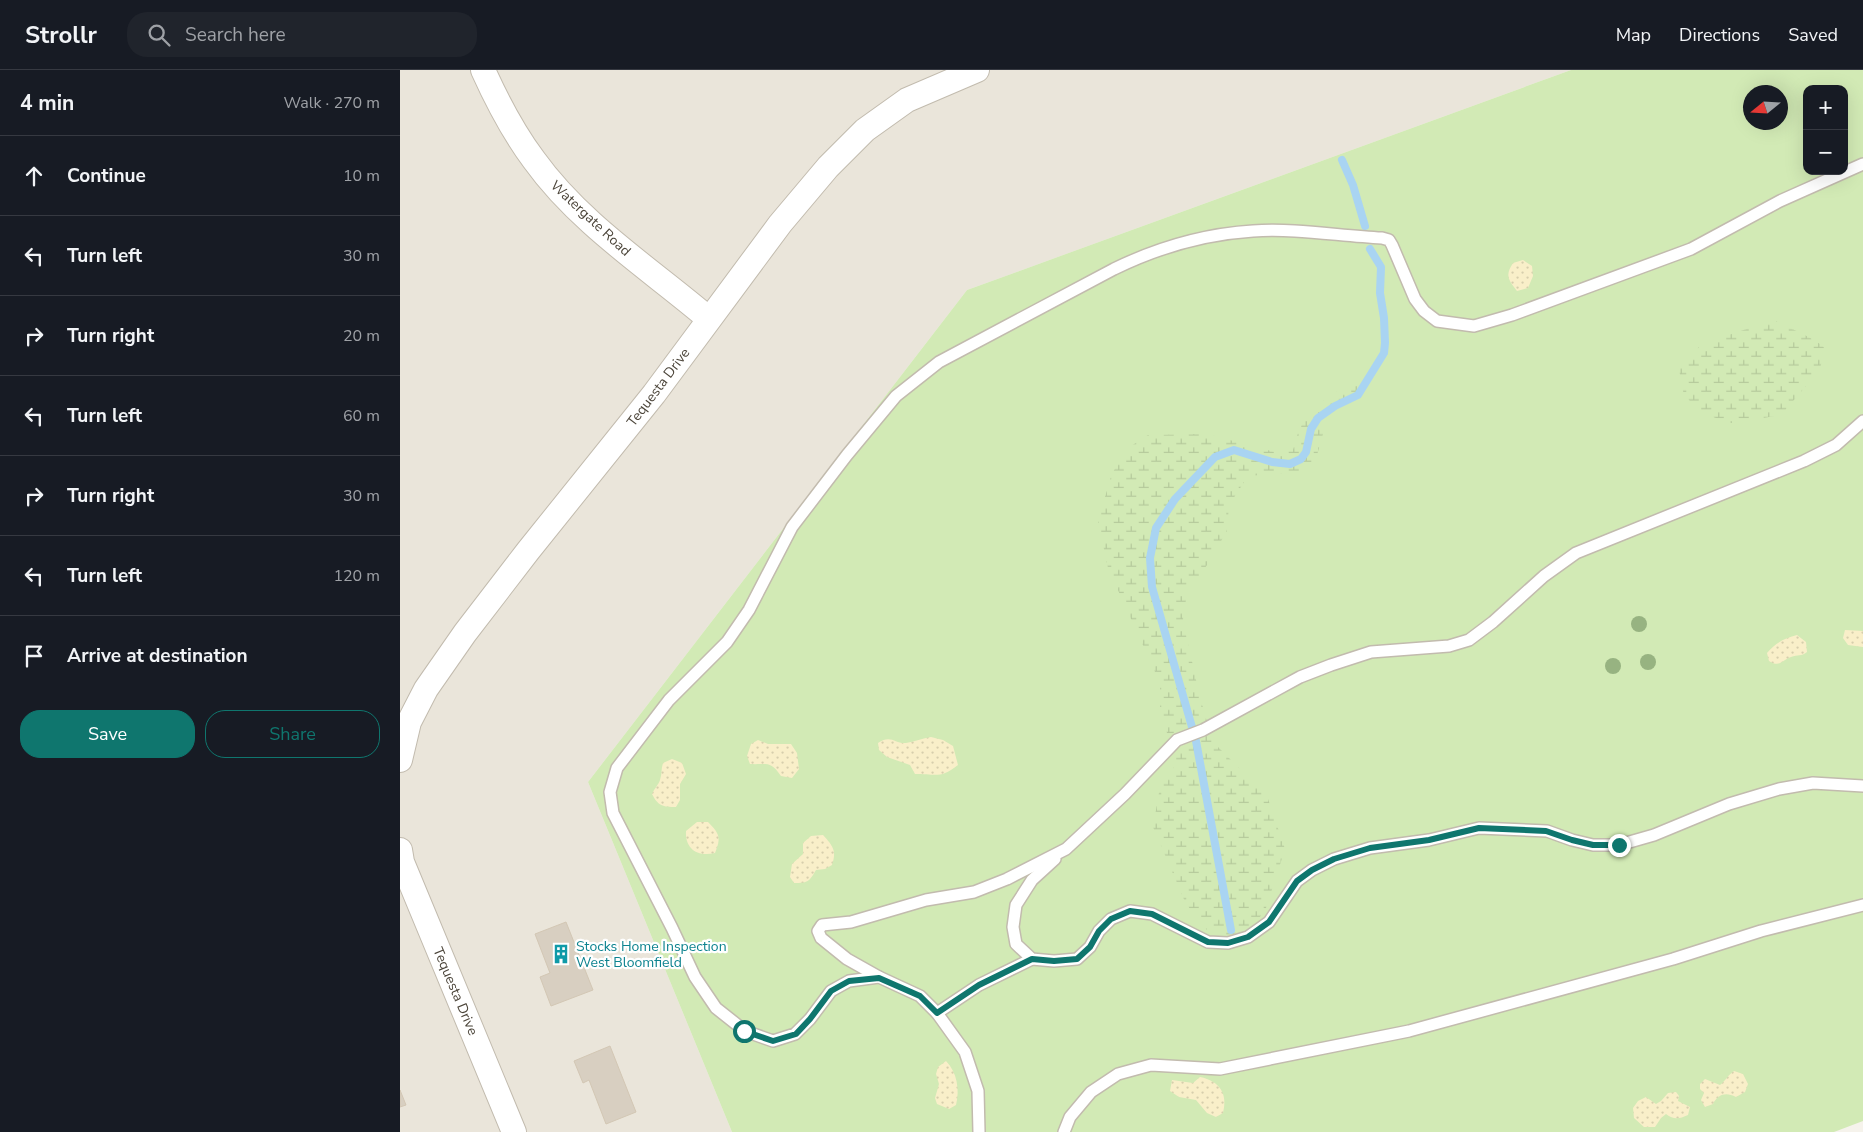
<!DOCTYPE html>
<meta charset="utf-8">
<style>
body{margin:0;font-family:"Nunito Sans",sans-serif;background:#20242c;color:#f1f3f6}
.controls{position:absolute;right:15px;top:15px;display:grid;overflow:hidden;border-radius:10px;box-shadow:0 5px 20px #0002}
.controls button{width:45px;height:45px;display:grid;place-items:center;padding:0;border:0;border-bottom:1px solid #363941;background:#171b24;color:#f1f3f6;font:25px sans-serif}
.compass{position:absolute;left:1343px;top:15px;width:45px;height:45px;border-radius:50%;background:#171b24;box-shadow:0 5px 20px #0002;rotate:252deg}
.stop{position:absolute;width:15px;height:15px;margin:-11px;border:4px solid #0f766e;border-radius:50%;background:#fff}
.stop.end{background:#0f766e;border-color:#fff;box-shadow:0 1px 5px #0008}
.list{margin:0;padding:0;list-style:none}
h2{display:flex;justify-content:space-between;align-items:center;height:65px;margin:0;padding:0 20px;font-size:21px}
h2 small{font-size:16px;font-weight:400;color:#9ea1a6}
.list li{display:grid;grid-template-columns:32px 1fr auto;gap:15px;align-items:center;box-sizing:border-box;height:80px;padding:0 20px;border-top:1px solid #363941}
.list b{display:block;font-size:19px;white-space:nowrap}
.list em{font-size:16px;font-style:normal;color:#9ea1a6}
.actions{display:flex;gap:10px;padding:15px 20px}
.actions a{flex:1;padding:11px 0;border:1px solid #0f766e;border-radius:20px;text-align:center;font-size:18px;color:#0f766e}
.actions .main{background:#0f766e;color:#fff}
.icon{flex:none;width:28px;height:28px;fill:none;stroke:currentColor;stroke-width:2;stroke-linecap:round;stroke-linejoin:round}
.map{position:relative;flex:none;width:1463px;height:1062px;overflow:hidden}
header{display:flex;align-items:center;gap:30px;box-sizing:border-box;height:70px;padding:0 25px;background:#171b24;border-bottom:1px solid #363941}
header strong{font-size:24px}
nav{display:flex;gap:28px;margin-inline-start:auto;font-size:18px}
.search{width:350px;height:45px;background:#20242c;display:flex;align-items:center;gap:12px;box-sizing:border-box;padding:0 18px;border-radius:20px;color:#9ea1a6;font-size:19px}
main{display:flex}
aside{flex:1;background:#171b24}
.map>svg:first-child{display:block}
.residential{fill:#eae5da}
.grass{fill:#d2eab5;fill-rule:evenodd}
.wetland{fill:url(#wetland-marsh)}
.sand{fill:url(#sand-dots)}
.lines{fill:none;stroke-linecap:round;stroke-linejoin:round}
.stream{stroke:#a9d4f2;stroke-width:8}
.building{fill:#d8cfc1;stroke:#d3c7b4}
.service-casing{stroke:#c2bbae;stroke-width:14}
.minor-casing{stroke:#c2bbae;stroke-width:26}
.service{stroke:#fff;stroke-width:11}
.minor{stroke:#fff;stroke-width:24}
.tree{fill:#97b381}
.route{stroke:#0f766e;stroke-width:6}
.labels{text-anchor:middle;stroke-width:4.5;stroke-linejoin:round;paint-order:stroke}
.street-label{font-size:14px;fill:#4b4439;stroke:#fff}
.culture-label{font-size:14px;fill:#0d838f;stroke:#fff;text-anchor:start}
</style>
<header>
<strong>Strollr</strong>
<div class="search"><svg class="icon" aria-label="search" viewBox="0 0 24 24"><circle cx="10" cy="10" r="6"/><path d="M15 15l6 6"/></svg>Search here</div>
<nav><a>Map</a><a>Directions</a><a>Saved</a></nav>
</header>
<main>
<aside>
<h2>4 min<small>Walk · 270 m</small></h2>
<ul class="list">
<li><svg class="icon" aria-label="ahead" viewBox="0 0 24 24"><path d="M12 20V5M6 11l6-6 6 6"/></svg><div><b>Continue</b></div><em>10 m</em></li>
<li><svg class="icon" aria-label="left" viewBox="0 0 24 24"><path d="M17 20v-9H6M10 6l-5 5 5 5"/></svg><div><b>Turn left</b></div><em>30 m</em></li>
<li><svg class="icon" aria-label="right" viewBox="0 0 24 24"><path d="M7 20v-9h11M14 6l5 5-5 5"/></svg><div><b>Turn right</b></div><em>20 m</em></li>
<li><svg class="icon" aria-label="left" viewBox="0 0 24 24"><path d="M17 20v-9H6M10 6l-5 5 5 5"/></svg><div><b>Turn left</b></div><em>60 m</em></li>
<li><svg class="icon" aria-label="right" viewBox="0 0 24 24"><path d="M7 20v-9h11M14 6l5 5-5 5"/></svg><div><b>Turn right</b></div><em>30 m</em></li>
<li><svg class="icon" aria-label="left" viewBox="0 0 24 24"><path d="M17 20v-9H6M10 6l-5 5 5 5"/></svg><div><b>Turn left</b></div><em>120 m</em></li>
<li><svg class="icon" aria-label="arrive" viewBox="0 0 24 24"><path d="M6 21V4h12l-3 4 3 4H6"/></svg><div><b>Arrive at destination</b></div></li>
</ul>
<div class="actions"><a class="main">Save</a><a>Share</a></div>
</aside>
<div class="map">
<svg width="1463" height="1062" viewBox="0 0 1463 1062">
<defs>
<pattern id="wetland-marsh" width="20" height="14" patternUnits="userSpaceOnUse" patternTransform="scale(1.25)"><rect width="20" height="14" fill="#d2eab5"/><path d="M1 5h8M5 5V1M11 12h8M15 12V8" fill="none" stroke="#b6ca9c"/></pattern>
<pattern id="sand-dots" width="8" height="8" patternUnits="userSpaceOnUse" patternTransform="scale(1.25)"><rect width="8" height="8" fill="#f9efc9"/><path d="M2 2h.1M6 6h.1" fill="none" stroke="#d7cead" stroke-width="1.8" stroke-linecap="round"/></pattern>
</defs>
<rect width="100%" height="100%" fill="#f6f3ec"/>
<path class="residential" d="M0,0H1171L567,220L188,712L332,1062H0Z"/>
<path class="grass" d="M1171,0H1463V1051L1434,1062H332L188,712L567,220ZM1407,19H1444V101H1407ZM1350,22H1380V52H1350Z"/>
<g class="wetland">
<path d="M1374,250C1391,260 1411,265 1426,279L1419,301L1381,345L1331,353L1307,345L1284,326L1278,294L1304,273Z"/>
<path d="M961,309L968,319L950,336L927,350L917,385L908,401L848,406L829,435L827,461L807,495L787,523L783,549L799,624L813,672L867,726L885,779L865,841L851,857L826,867L807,860L786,834L753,757L760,717L777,693L760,642V613L708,498L698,451L712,403L731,376L748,365L807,364L879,383L893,380C895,373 897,364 900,358C912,335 938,319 961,309Z"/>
</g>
<g class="sand">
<path d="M1123,190L1132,196L1133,206L1128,218L1117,221C1108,210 1105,205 1113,193Z"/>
<path d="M1445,560L1463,561V577L1448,575L1443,568Z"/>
<path d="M1397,565L1406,572L1407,582C1401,587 1398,584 1391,587C1382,590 1380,598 1369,591L1367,583C1375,573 1385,568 1397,565Z"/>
<path d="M531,667L543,670L553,676L558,695C540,709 537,704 515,704L510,695L487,687L479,680L478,673C491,664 495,674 506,673C514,672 523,668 531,667Z"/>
<path d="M358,670L368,674H391L397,683L399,699L392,708L381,706C370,690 367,695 350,694L347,686L351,674Z"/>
<path d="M272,689L282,693L286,704L280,714V730L276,737C263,737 258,736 252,724C254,719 259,714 260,710C262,704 261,699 263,693Z"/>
<path d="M297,752H308C320,764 321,768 315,783C297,787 285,779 286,761Z"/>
<path d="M423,765C433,776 437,781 432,795L425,799L416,800C409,812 408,813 394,813L390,807L392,794L403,784V773L411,766Z"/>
<path d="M546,991C557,1002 560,1020 556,1035L549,1039L537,1034L535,1028L539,1014L536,1004L538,997Z"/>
<path d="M1334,1001L1343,1004L1348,1014L1345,1022L1336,1027C1326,1022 1318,1024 1313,1034L1305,1037L1301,1030L1304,1023L1300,1019V1014L1305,1009L1320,1015C1326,1010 1328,1005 1334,1001Z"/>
<path d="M800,1007C820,1011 828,1024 823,1043L816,1047L807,1043L796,1030L779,1027L770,1021L772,1010L793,1013Z"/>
<path d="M1276,1022L1279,1026L1278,1031L1290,1037L1288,1045C1279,1049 1274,1050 1266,1044L1261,1048L1255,1057H1244L1234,1048L1233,1038L1238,1031L1246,1027L1256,1034L1261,1031L1268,1023Z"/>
</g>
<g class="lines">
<g class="stream">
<path d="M942,90L953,115L965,156"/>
<path d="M831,860L796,671L752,517L750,488L756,458L775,429L815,387L834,380L872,392L890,394L901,389L906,382L911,359L918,348L935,336L958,325L984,283L985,273L984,248L980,223L981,197L970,179"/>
</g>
</g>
<g class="building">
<path d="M166,852L193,920L151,936L140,907L150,903L135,864Z"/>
<path d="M210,976L236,1042L206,1054L189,1010L183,1013L174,991Z"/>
<path d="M0,1020L6,1035L0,1037Z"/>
</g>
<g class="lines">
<defs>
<g id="service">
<path d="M655,789L632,810L616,835L613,857L616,874L632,889L654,891L677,889L690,877L699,861L711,849L730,841L752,844L808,872L828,873L848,867L869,852L897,811L912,800L934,789L970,778L1029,770L1079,758L1147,761L1172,770L1193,775H1219L1254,765L1329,734L1379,719L1413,713L1463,716"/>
<path d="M479,907L447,889L421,868L418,861L422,855L451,852L526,830L574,822L607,809L666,779L725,724L777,670L803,660L900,607L931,595L971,582L1049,576L1069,570L1093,552L1144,506L1176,483L1404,391L1436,375L1463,351"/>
<path d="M537,943L579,915L632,889"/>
<path d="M579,1062L578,1021L565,982L537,943L520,926L479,907L449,911L431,921L410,949L395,964L373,971L345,961L316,938L295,907L272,858L213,743L210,722L217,698L269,630L327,572L349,540L392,457L447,385L496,326L539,292L714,199C757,178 805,164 853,161C896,158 939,166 982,168L989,170L992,175L1015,229L1024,241L1037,251L1074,256L1112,245L1291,179L1380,131L1463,94"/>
<path d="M664,1062L670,1047L691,1022L718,1004L751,995L820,999L1009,961L1273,889L1361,861L1463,835"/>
</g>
<g id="minor">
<path d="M83,0C97,31 113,62 134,90C180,154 249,198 309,249"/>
<path d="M0,690L9,652L26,619L65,563L128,481L254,324L380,154L428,97L465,60L507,30L577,0"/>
<path d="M0,780L2,792L114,1062"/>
</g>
</defs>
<use href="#service" class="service-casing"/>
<use href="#minor" class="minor-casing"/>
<use href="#service" class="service"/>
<use href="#minor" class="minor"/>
</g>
<g class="tree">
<circle cx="1239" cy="554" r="8"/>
<circle cx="1248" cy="592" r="8"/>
<circle cx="1213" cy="596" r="8"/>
</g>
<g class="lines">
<path class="route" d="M344,961L373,971L396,964L410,949L431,921L449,911L479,908L520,926L537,943L579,915L632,889L654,891L677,889L690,877L699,861L711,849L730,841L752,844L808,872L828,873L848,867L869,852L897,811L912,800L934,789L970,778L1029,770L1079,758L1146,761L1172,770L1193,775H1219"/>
</g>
<defs>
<symbol id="building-bare" viewBox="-9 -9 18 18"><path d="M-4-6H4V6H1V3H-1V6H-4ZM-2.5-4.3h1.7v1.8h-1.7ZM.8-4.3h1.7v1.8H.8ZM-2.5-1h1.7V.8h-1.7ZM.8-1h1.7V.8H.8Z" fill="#0f9aa8" stroke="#fff" stroke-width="2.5" paint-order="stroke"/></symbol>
</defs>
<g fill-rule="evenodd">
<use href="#building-bare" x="147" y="870" width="28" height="28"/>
</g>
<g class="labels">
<g class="street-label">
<text transform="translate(191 148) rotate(43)" y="5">Watergate Road</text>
<text transform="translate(258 317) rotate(-53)" y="5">Tequesta Drive</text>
<text transform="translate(56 921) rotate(67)" y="5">Tequesta Drive</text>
</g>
<g class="culture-label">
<text x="176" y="881">Stocks Home Inspection<tspan x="176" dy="16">West Bloomfield</tspan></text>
</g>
</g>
</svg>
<div class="controls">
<button>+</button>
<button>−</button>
</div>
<svg class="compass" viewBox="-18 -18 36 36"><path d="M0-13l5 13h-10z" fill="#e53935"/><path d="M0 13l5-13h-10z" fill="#9ea1a6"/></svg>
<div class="stop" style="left:344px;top:961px"></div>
<div class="stop end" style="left:1219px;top:775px"></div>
</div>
</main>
